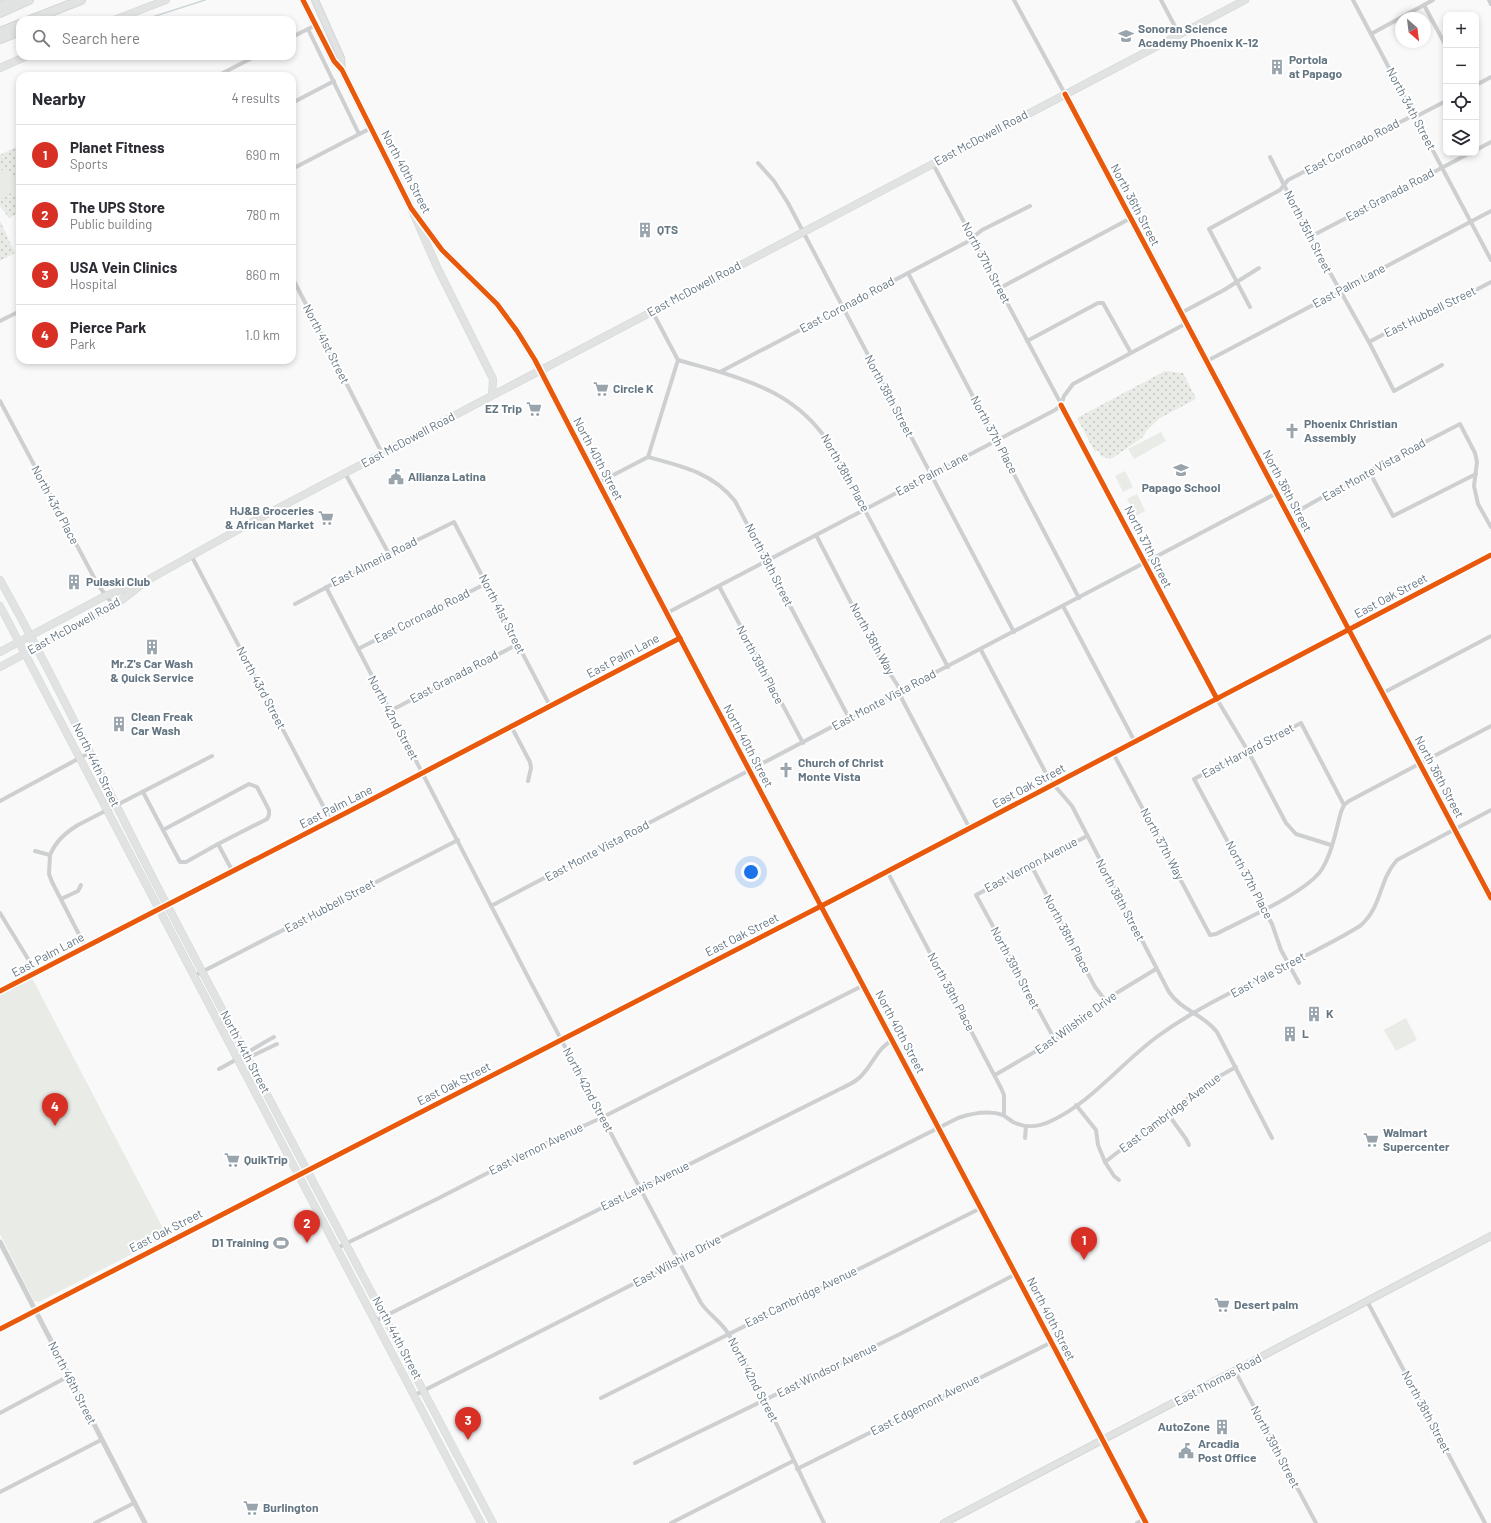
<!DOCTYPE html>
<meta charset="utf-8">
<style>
body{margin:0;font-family:Barlow,sans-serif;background:#f2f2f3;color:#2b2b33}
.controls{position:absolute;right:12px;top:12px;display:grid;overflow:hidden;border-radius:8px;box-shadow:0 2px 6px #0003}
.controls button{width:36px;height:36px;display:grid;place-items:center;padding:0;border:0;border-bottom:1px solid #e1e1e2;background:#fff;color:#2b2b33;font:20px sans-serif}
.compass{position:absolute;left:1395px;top:12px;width:36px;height:36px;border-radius:50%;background:#fff;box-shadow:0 2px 6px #0003;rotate:152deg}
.you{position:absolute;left:751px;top:872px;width:14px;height:14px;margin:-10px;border:3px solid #fff;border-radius:50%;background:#1a73e8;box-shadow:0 0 0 6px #1a73e833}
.badge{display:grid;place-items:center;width:26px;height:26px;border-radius:50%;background:#d93025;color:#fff;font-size:13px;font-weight:700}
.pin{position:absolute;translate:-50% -33px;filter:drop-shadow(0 1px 2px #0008)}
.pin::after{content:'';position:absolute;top:21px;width:14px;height:12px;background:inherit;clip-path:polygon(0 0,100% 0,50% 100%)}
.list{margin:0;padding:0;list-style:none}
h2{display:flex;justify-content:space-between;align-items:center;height:52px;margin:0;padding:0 16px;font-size:17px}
h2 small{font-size:13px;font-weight:400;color:#7c7c81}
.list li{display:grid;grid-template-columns:26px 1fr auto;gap:12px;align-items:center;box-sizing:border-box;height:60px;padding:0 16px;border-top:1px solid #e1e1e2}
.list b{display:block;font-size:15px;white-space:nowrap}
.list p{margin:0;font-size:13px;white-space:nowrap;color:#7c7c81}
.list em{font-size:13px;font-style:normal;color:#7c7c81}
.icon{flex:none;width:22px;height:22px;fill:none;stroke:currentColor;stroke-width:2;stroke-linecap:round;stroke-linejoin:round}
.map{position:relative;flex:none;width:1491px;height:1523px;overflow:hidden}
.search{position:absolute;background:#fff;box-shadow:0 2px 6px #0003;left:16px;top:16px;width:280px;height:44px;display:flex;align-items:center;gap:10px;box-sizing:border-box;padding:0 14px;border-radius:12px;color:#7c7c81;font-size:15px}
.panel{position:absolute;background:#fff;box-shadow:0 2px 6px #0003;left:16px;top:72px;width:280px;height:292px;border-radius:12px}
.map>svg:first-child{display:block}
.grass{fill:url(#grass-dots)}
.green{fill:#e8ebe6}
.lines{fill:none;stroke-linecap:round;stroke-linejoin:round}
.stream{stroke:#ced6d9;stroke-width:1.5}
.secondary-casing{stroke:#d5d6d7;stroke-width:8}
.primary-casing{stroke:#d5d6d7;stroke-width:8}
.motorway-casing{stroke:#d5d6d6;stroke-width:10}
.minor{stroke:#cecfd0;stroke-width:4}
.tertiary{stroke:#cecfd0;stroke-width:5}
.secondary{stroke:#e1e2e2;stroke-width:6}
.primary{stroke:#e1e2e2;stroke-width:7}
.motorway{stroke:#e1e2e2;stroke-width:8}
.cycleway-casing{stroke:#fff;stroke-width:8}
.cycleway{stroke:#e8590c;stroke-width:5}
.labels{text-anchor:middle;stroke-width:4;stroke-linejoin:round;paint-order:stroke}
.poi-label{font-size:12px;font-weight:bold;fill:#657683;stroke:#fff;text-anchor:start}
.street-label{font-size:12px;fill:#657683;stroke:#fff}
</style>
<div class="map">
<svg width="1491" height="1523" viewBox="0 0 1491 1523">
<defs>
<pattern id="grass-dots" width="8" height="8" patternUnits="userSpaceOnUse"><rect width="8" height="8" fill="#e8ebe6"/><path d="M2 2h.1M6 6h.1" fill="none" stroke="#c0c3c0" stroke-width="1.8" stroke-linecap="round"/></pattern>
</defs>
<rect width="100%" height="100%" fill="#f9f9f9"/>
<g class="grass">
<path d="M20,145V212L9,218L0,206V155Z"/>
<path d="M0,221L15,253L0,261Z"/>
<path d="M1165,371L1183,373L1196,398L1194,400L1160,418L1147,430L1143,437L1114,457L1110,459L1101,456L1098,450L1095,452L1077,418Z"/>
</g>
<g class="green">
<path d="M7,167L19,189L0,199V171Z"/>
<path d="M1161,432L1166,441L1134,459L1128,449Z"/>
<path d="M1125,471L1133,487L1123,492L1115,476Z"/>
<path d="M1137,494L1145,511L1136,516L1127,499Z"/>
<path d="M32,978L167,1236L39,1302L34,1301L0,1234V995Z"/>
<path d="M1406,1018L1417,1040L1396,1051L1384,1030Z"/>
</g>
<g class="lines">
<path class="stream" d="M143,20L205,0"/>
<defs>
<g id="secondary">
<path d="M303,0L334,61L342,70L411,208L442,250L497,304L517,331L535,360C735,749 944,1134 1146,1523"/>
<path d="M315,0L341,58L342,70"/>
<path d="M1065,94L1491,898"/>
<path d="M944,1523L1491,1236"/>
</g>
<g id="primary">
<path d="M114,20L166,0"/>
<path d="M0,68L27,56"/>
<path d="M411,208L437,267L493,379L492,395"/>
<path d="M0,580C56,679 104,783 156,884L493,1523"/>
<path d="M0,606L481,1523"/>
<path d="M0,652L105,596L138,584"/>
<path d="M0,667L114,606L146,581L250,523L1245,0"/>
</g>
<g id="motorway">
<path d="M0,6L16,0"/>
<path d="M0,13L29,0"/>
<path d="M30,20L81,0"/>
<path d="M0,32L20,24"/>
<path d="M0,39L20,31"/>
</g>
</defs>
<use href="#secondary" class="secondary-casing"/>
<use href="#primary" class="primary-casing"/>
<use href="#motorway" class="motorway-casing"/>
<g class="minor">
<path d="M1014,0L1065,94"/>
<path d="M1161,0L1179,34"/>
<path d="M1353,0L1491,260"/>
<path d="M1489,0L1491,4"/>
<path d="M1424,5L1446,46"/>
<path d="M308,29L359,134"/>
<path d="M1371,34L1433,0"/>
<path d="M292,37L316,25"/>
<path d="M217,76L256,56"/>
<path d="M1476,85L1491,77"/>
<path d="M292,103L334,81"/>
<path d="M1415,117L1446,101"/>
<path d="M1476,150L1491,142"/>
<path d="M1270,157L1310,237L1369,342L1394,391L1442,365"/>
<path d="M758,163L774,181L788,203L1014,632"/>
<path d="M933,164L1130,533L1212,691L1248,751L1286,823L1296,834L1331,845"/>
<path d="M292,169L371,128"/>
<path d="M1310,237L1470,153"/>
<path d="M908,273L1079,598"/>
<path d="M292,277L382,453"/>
<path d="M1000,288L1131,218"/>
<path d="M1250,307L1209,229L1280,190L1288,180L1414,115"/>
<path d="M652,311L678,360C740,378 798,389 833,450L948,667"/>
<path d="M1181,313L1224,290L1259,268"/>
<path d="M0,321L20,311"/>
<path d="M1027,341L1098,303H1103L1131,353"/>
<path d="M1369,342L1416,317L1434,312L1491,282"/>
<path d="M1207,361L1491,211"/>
<path d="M720,372L967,242L982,230L1030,206"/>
<path d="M0,401L98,585L114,606"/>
<path d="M648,457C682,466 713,473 735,501L849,718"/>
<path d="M1369,471L1393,516L1476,474"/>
<path d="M345,473L389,554"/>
<path d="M598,483L648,457L678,360"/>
<path d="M1289,516L1369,471L1460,424L1475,453L1477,462L1474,486L1478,504L1491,527"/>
<path d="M816,535L878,655L898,686L902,699L970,829"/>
<path d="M191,555L331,821"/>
<path d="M719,586L803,743"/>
<path d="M326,587L529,979L701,1303C709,1315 722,1322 729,1335C765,1395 793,1460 824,1523"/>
<path d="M295,604L389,554L454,522L550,706"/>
<path d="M1063,606L1135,742"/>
<path d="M667,613L1055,410L1061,405L1064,396L1073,384L1187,323"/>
<path d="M358,649L487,583"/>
<path d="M981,650L1049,779L1072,806L1169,992C1182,1011 1203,1014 1217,1032L1272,1138"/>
<path d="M1383,693L1491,636"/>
<path d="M390,711L518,644"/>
<path d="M511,726L530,762L531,768L528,781"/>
<path d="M1113,753L1210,935L1216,934C1241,921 1308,892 1322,869C1332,853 1336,830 1341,812L1344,805L1349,801L1491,726"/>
<path d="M143,792L163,830"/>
<path d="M0,801L89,753"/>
<path d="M218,844L186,862H180L163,830L249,784L257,787L269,810V815L267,819L218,844L233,872"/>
<path d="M35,851L50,855C56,841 65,833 78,825L212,756"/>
<path d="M50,855L49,874L52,882L85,946"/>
<path d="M1031,865L1095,987L1105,1000"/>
<path d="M887,871L1001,1088L1004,1095V1115"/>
<path d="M61,899L78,891L81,885"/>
<path d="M491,906L1277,493"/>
<path d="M0,913L36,972"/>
<path d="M194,976L458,840"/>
<path d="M1299,983L1281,950L1272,924L1194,779L1301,723L1344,805"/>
<path d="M1055,1040L976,895L1087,836"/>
<path d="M246,1055H254L277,1044"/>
<path d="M219,1069C239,1059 255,1047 274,1037"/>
<path d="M995,1075L1055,1040L1105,1000L1156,969"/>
<path d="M1076,1105L1096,1130L1098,1145L1105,1162L1114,1176L1119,1180"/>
<path d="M1168,1114L1186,1139L1189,1145"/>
<path d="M1025,1138L1026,1126"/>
<path d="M1105,1162L1209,1082L1236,1067"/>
<path d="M337,1248L437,1199L538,1147L603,1117L864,985"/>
<path d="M1367,1301L1485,1523"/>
<path d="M375,1321L838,1090C846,1086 857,1082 862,1075C873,1064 878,1047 893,1040"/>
<path d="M1235,1371L1316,1523"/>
<path d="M415,1395L651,1275L688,1254L958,1118C973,1113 988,1110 1003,1115C1006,1117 1010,1120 1013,1122C1025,1128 1039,1127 1051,1121C1092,1102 1121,1063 1158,1036C1220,991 1295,966 1360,926C1383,906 1378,881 1397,860L1491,810"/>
<path d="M601,1398L981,1208"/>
<path d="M0,1413L69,1376"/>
<path d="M635,1463L898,1335L1016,1274"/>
<path d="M797,1469L1052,1342"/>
<path d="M0,1492L101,1440"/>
<path d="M95,1523L134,1503"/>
<path d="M671,1523L793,1461"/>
<path d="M1137,1523L1144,1519"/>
</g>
<g class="tertiary">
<path d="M0,991L367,802L680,638"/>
<path d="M0,1242L145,1523"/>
<path d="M0,1329L829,902L1491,555"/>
</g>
<use href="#secondary" class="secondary"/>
<use href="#primary" class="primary"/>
<use href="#motorway" class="motorway"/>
<defs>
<g id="cycleway">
<path d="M303,0L334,61L342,70L411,208L442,250L497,304L517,331L535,360C735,749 944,1134 1146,1523"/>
<path d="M1065,94L1491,898"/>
<path d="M1061,405L1217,699"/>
<path d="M0,991L367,802L680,638"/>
<path d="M0,1329L829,902L1491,555"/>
</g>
</defs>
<use href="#cycleway" class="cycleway-casing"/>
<use href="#cycleway" class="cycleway"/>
</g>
<defs>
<symbol id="school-bare" viewBox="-9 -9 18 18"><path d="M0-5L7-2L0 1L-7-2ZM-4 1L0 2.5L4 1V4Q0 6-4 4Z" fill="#99a4ac" stroke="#fff" stroke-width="2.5" paint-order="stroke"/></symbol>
<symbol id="building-bare" viewBox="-9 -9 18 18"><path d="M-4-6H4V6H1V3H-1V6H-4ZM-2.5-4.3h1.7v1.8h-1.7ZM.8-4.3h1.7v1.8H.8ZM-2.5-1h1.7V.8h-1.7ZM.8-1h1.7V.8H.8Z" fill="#99a4ac" stroke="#fff" stroke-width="2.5" paint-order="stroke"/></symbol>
<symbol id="supermarket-bare" viewBox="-9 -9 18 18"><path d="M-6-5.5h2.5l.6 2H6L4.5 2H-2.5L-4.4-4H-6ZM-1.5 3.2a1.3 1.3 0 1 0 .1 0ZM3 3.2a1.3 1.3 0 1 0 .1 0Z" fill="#99a4ac" stroke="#fff" stroke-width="2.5" paint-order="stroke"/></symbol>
<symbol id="church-bare" viewBox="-9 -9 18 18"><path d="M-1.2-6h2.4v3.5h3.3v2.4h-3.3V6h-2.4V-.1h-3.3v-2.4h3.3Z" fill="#99a4ac" stroke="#fff" stroke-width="2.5" paint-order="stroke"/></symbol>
<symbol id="civic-bare" viewBox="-9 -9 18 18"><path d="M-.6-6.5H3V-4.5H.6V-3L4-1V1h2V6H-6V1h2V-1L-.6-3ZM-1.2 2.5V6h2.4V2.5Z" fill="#99a4ac" stroke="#fff" stroke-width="2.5" paint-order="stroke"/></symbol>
<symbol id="stadium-bare" viewBox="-9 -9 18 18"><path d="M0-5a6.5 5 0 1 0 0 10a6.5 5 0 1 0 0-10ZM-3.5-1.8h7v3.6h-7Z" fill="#99a4ac" stroke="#fff" stroke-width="2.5" paint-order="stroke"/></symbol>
</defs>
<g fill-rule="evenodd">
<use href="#school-bare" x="1115" y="25" width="22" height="22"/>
<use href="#building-bare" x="1266" y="56" width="22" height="22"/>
<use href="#building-bare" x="634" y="219" width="22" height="22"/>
<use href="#supermarket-bare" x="590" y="378" width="22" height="22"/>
<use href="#supermarket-bare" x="523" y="398" width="22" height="22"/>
<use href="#church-bare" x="1281" y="420" width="22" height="22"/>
<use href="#school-bare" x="1170" y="459" width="22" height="22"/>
<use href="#civic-bare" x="385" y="466" width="22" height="22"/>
<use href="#supermarket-bare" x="315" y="507" width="22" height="22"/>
<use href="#building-bare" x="63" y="571" width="22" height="22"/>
<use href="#building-bare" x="141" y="636" width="22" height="22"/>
<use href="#building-bare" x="108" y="713" width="22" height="22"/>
<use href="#church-bare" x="775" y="759" width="22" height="22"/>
<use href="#building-bare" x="1303" y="1003" width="22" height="22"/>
<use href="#building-bare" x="1279" y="1023" width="22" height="22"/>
<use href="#supermarket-bare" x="1360" y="1129" width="22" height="22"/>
<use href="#supermarket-bare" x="221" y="1149" width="22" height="22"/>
<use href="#stadium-bare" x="270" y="1232" width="22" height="22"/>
<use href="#supermarket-bare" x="1211" y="1294" width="22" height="22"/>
<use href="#building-bare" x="1211" y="1416" width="22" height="22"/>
<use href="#civic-bare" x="1175" y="1440" width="22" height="22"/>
<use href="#supermarket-bare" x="240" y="1497" width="22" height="22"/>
</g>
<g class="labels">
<g class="poi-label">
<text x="1138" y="33">Sonoran Science<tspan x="1138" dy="14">Academy Phoenix K-12</tspan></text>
<text x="1289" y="64">Portola<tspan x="1289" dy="14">at Papago</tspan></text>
<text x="657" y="234">QTS</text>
<text x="613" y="393">Circle K</text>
<text x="522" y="413" text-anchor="end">EZ Trip</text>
<text x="1304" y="428">Phoenix Christian<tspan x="1304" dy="14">Assembly</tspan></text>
<text x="408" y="481">Allianza Latina</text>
<text x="1181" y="492" text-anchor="middle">Papago School</text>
<text x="314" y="515" text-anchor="end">HJ&amp;B Groceries<tspan x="314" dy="14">&amp; African Market</tspan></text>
<text x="86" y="586">Pulaski Club</text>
<text x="152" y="668" text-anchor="middle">Mr.Z's Car Wash<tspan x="152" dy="14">&amp; Quick Service</tspan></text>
<text x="131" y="721">Clean Freak<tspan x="131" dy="14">Car Wash</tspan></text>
<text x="798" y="767">Church of Christ<tspan x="798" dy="14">Monte Vista</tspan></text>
<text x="1326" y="1018">K</text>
<text x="1302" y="1038">L</text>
<text x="1383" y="1137">Walmart<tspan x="1383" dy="14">Supercenter</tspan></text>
<text x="244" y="1164">QuikTrip</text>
<text x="269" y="1247" text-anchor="end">D1 Training</text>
<text x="1234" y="1309">Desert palm</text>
<text x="1210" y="1431" text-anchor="end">AutoZone</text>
<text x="1198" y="1448">Arcadia<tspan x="1198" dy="14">Post Office</tspan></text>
<text x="263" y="1512">Burlington</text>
</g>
<g class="street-label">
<text transform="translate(1411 109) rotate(62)" y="4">North 34th Street</text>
<text transform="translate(981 138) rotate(-28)" y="4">East McDowell Road</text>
<text transform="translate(1352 147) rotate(-28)" y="4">East Coronado Road</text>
<text transform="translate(406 172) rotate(62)" y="4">North 40th Street</text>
<text transform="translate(1390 195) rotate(-28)" y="4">East Granada Road</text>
<text transform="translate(1135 205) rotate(62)" y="4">North 36th Street</text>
<text transform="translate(1308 232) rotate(63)" y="4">North 35th Street</text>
<text transform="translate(986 263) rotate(62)" y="4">North 37th Street</text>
<text transform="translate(1349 286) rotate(-28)" y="4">East Palm Lane</text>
<text transform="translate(694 289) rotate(-28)" y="4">East McDowell Road</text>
<text transform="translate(847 305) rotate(-28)" y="4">East Coronado Road</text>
<text transform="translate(1430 312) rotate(-26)" y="4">East Hubbell Street</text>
<text transform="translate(326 344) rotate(63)" y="4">North 41st Street</text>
<text transform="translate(889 396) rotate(62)" y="4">North 38th Street</text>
<text transform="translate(994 435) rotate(62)" y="4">North 37th Place</text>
<text transform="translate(408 440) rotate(-28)" y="4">East McDowell Road</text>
<text transform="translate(598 459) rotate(62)" y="4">North 40th Street</text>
<text transform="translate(1374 470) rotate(-29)" y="4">East Monte Vista Road</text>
<text transform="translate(845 473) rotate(61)" y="4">North 38th Place</text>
<text transform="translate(932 474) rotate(-28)" y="4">East Palm Lane</text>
<text transform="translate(1287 491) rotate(62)" y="4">North 36th Street</text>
<text transform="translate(55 505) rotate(62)" y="4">North 43rd Place</text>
<text transform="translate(1148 547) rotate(63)" y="4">North 37th Street</text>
<text transform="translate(374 562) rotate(-27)" y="4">East Almeria Road</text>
<text transform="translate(769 565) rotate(63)" y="4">North 39th Street</text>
<text transform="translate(1391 596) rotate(-28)" y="4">East Oak Street</text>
<text transform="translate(502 614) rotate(63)" y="4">North 41st Street</text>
<text transform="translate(422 616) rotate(-27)" y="4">East Coronado Road</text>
<text transform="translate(74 626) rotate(-29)" y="4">East McDowell Road</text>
<text transform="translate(872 639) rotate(61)" y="4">North 38th Way</text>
<text transform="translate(623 656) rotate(-28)" y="4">East Palm Lane</text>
<text transform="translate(760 665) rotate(62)" y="4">North 39th Place</text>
<text transform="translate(454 677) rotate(-28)" y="4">East Granada Road</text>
<text transform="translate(261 688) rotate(62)" y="4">North 43rd Street</text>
<text transform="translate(884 700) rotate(-28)" y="4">East Monte Vista Road</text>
<text transform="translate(393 718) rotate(62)" y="4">North 42nd Street</text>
<text transform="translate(748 746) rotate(62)" y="4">North 40th Street</text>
<text transform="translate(1248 751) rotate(-28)" y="4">East Harvard Street</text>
<text transform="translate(96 765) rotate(64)" y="4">North 44th Street</text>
<text transform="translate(1439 777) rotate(62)" y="4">North 36th Street</text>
<text transform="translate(1029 786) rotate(-28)" y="4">East Oak Street</text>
<text transform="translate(336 807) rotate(-27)" y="4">East Palm Lane</text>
<text transform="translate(1162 844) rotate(62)" y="4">North 37th Way</text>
<text transform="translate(597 851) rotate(-28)" y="4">East Monte Vista Road</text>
<text transform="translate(1031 865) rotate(-28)" y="4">East Vernon Avenue</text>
<text transform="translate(1249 880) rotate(62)" y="4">North 37th Place</text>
<text transform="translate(1120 900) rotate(62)" y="4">North 38th Street</text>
<text transform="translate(330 906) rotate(-28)" y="4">East Hubbell Street</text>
<text transform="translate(1067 934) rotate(62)" y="4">North 38th Place</text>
<text transform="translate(742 935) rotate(-27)" y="4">East Oak Street</text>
<text transform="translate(48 955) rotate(-28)" y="4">East Palm Lane</text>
<text transform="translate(1015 968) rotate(62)" y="4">North 39th Street</text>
<text transform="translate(1268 975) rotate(-28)" y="4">East Yale Street</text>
<text transform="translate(951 992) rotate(62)" y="4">North 39th Place</text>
<text transform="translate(1076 1023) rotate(-36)" y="4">East Wilshire Drive</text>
<text transform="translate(900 1032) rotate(62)" y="4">North 40th Street</text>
<text transform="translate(245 1052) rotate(62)" y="4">North 44th Street</text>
<text transform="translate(454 1084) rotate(-27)" y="4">East Oak Street</text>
<text transform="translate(588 1090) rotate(62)" y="4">North 42nd Street</text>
<text transform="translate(1170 1113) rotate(-37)" y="4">East Cambridge Avenue</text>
<text transform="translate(536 1149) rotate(-26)" y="4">East Vernon Avenue</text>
<text transform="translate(645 1186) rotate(-26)" y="4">East Lewis Avenue</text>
<text transform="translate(166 1231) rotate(-27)" y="4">East Oak Street</text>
<text transform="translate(677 1261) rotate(-28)" y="4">East Wilshire Drive</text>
<text transform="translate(801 1297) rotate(-26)" y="4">East Cambridge Avenue</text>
<text transform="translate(1051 1319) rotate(63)" y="4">North 40th Street</text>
<text transform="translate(397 1338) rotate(62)" y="4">North 44th Street</text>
<text transform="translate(827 1370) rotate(-26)" y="4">East Windsor Avenue</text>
<text transform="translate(753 1380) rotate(62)" y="4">North 42nd Street</text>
<text transform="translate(1218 1380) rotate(-28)" y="4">East Thomas Road</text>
<text transform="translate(72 1383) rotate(63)" y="4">North 46th Street</text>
<text transform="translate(925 1405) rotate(-27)" y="4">East Edgemont Avenue</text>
<text transform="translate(1426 1412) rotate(62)" y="4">North 38th Street</text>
<text transform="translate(1275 1447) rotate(62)" y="4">North 39th Street</text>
</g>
</g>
</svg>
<div class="controls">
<button>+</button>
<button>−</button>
<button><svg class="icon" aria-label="locate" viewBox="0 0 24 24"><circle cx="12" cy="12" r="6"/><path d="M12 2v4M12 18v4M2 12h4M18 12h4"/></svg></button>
<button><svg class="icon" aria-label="layers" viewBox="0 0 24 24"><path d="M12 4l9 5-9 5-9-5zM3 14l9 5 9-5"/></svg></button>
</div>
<svg class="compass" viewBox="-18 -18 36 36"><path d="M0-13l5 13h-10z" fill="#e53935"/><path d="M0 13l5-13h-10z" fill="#7c7c81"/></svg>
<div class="you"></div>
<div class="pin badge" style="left:1084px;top:1260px">1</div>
<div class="pin badge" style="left:307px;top:1243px">2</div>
<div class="pin badge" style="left:468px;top:1440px">3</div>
<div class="pin badge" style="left:55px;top:1126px">4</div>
<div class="search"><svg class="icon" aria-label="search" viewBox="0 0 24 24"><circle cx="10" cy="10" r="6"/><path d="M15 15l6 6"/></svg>Search here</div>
<section class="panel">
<h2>Nearby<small>4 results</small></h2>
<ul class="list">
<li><span class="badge">1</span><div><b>Planet Fitness</b><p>Sports</p></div><em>690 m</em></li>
<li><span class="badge">2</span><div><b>The UPS Store</b><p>Public building</p></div><em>780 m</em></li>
<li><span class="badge">3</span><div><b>USA Vein Clinics</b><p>Hospital</p></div><em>860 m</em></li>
<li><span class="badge">4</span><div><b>Pierce Park</b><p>Park</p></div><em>1.0 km</em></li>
</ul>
</section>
</div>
